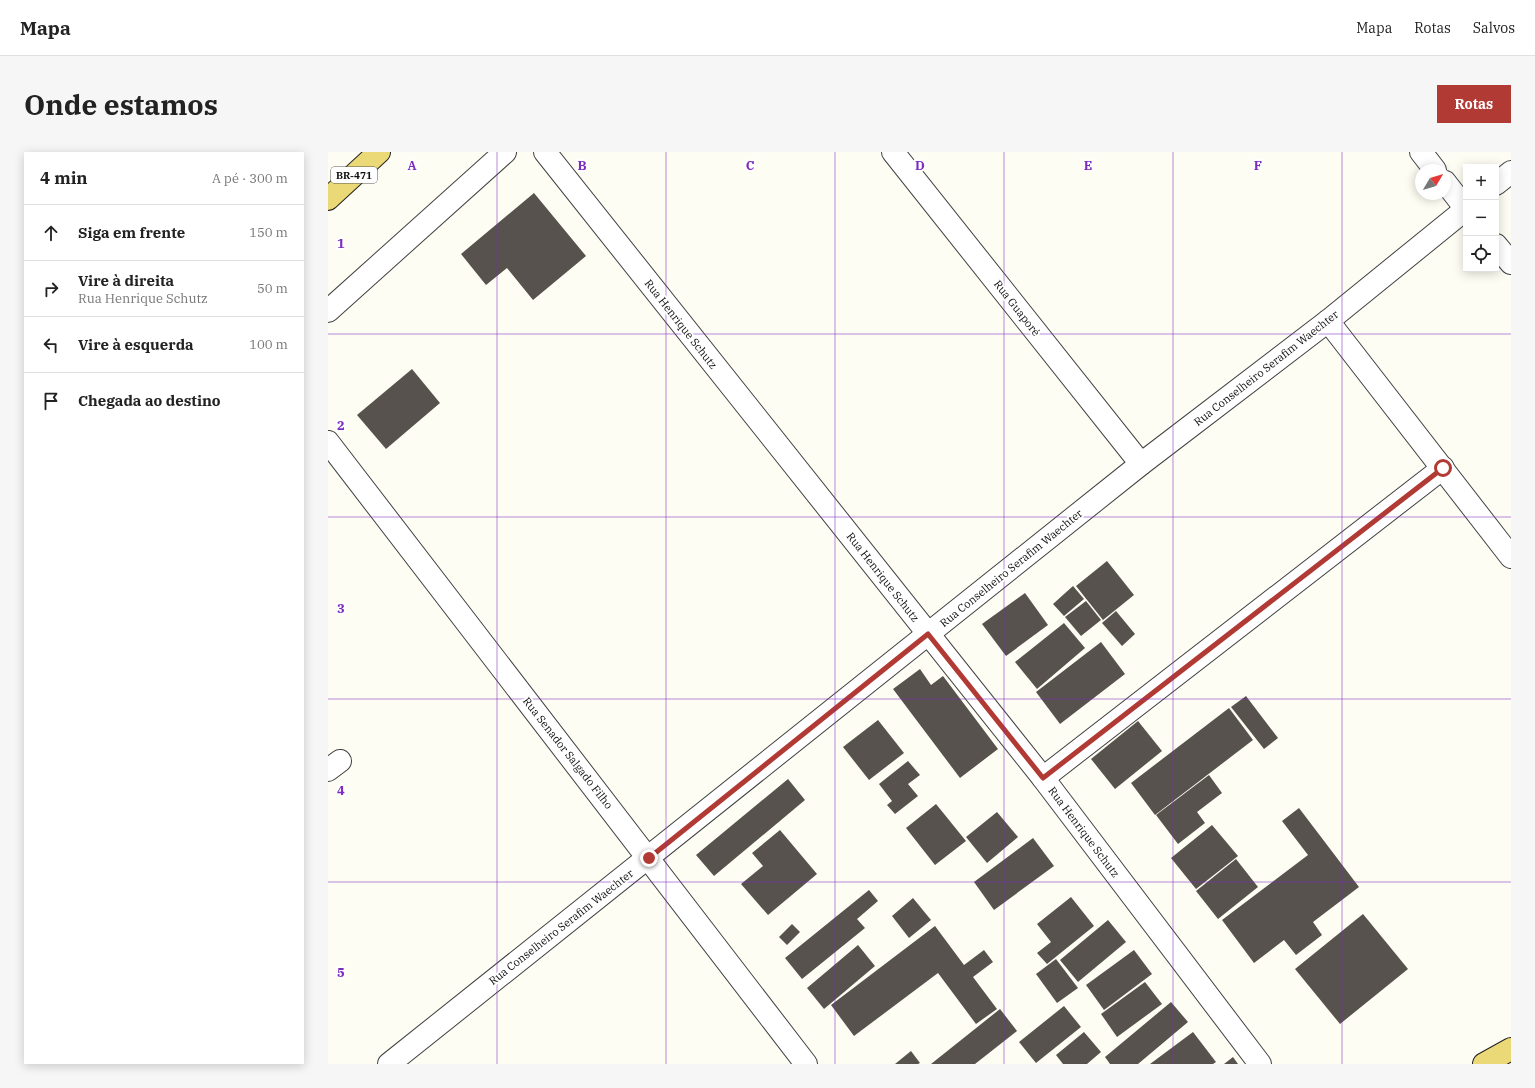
<!DOCTYPE html>
<html lang="pt">
<meta charset="utf-8">
<style>
body{margin:0;font-family:"IBM Plex Serif",serif;background:#f6f6f6;color:#222}
.controls{position:absolute;right:12px;top:12px;display:grid;overflow:hidden;border-radius:0px;box-shadow:0 2px 10px #0003}
.controls button{width:36px;height:36px;display:grid;place-items:center;padding:0;border:0;border-bottom:1px solid #e0e0e0;background:#fff;color:#222;font:20px sans-serif}
.compass{position:absolute;left:1087px;top:12px;width:36px;height:36px;border-radius:50%;background:#fff;box-shadow:0 2px 10px #0003;rotate:52deg}
.stop{position:absolute;width:12px;height:12px;margin:-9px;border:3px solid #b23a35;border-radius:50%;background:#fff}
.stop.end{background:#b23a35;border-color:#fff;box-shadow:0 1px 4px #0008}
.list{margin:0;padding:0;list-style:none}
h2{display:flex;justify-content:space-between;align-items:center;height:52px;margin:0;padding:0 16px;font-size:17px}
h2 small{font-size:13px;font-weight:400;color:#767676}
.list li{display:grid;grid-template-columns:26px 1fr auto;gap:12px;align-items:center;box-sizing:border-box;height:56px;padding:0 16px;border-top:1px solid #e0e0e0}
.list b{display:block;font-size:15px;white-space:nowrap}
.list p{margin:0;font-size:13px;white-space:nowrap;color:#767676}
.list em{font-size:13px;font-style:normal;color:#767676}
.icon{flex:none;width:22px;height:22px;fill:none;stroke:currentColor;stroke-width:2;stroke-linecap:round;stroke-linejoin:round}
.map{position:relative;flex:none;width:1183px;height:912px;overflow:hidden;border-radius:0px}
header{display:flex;align-items:center;gap:24px;box-sizing:border-box;height:56px;padding:0 20px;background:#fff;border-bottom:1px solid #e0e0e0}
header strong{font-size:19px}
nav{display:flex;gap:22px;margin-inline-start:auto;font-size:14px}
.intro{display:flex;align-items:center;justify-content:space-between;box-sizing:border-box;height:96px;padding:0 24px}
h1{margin:0;font-size:28px}
.button{padding:10px 18px;border-radius:0px;background:#b23a35;color:#fff;font-size:14px;font-weight:700}
main{display:flex;gap:24px;padding:0 24px}
aside{flex:1;background:#fff;border-radius:0px;box-shadow:0 2px 10px #0003}
.map>svg:first-child{display:block}
.building{fill:#57524d}
.lines{fill:none;stroke-linecap:round;stroke-linejoin:round}
.minor-casing{stroke:#424242;stroke-width:24}
.major-casing{stroke:#202020;stroke-width:24}
.minor{stroke:#fff;stroke-width:22}
.major{stroke:#ebd876;stroke-width:22}
.route{stroke:#b23a35;stroke-width:5}
.grid{fill:none;stroke:#7b2cbf;stroke-width:1;stroke-opacity:0.55}
.labels{text-anchor:middle;stroke-width:4;stroke-linejoin:round;paint-order:stroke}
.shield{fill:#fff;stroke:#575757;stroke-width:1}
.shield-label{font-size:10px;font-weight:bold;fill:#0f0f0f}
.street-label{font-size:11px;fill:#0f0f0f;stroke:#fff}
.grid-label{font-size:13px;text-anchor:middle;font-weight:bold;fill:#7b2cbf;stroke:#fff;stroke-width:4;stroke-linejoin:round;paint-order:stroke}
</style>
<header>
<strong>Mapa</strong>
<nav><a>Mapa</a><a>Rotas</a><a>Salvos</a></nav>
</header>
<div class="intro"><h1>Onde estamos</h1><a class="button">Rotas</a></div>
<main>
<aside>
<h2>4 min<small>A pé · 300 m</small></h2>
<ul class="list">
<li><svg class="icon" aria-label="ahead" viewBox="0 0 24 24"><path d="M12 20V5M6 11l6-6 6 6"/></svg><div><b>Siga em frente</b></div><em>150 m</em></li>
<li><svg class="icon" aria-label="right" viewBox="0 0 24 24"><path d="M7 20v-9h11M14 6l5 5-5 5"/></svg><div><b>Vire à direita</b><p>Rua Henrique Schutz</p></div><em>50 m</em></li>
<li><svg class="icon" aria-label="left" viewBox="0 0 24 24"><path d="M17 20v-9H6M10 6l-5 5 5 5"/></svg><div><b>Vire à esquerda</b></div><em>100 m</em></li>
<li><svg class="icon" aria-label="arrive" viewBox="0 0 24 24"><path d="M6 21V4h12l-3 4 3 4H6"/></svg><div><b>Chegada ao destino</b></div></li>
</ul>
</aside>
<div class="map">
<svg width="1183" height="912" viewBox="0 0 1183 912">
<rect width="100%" height="100%" fill="#fefdf3"/>
<g class="building">
<path d="M206,41L258,104L205,148L179,116L158,133L133,102Z"/>
<path d="M84,217L112,251L58,297L29,263Z"/>
<path d="M779,409L806,443L775,468L748,434Z"/>
<path d="M745,434L756,447L736,464L725,452Z"/>
<path d="M697,441L720,473L678,504L654,472Z"/>
<path d="M758,449L773,468L753,484L737,465Z"/>
<path d="M788,459L807,482L794,494L774,471Z"/>
<path d="M736,471L757,496L709,537L687,510Z"/>
<path d="M773,490L797,522L732,572L708,540Z"/>
<path d="M592,517L603,533L615,524L670,597L632,626L565,537Z"/>
<path d="M918,544L950,586L936,597L903,555Z"/>
<path d="M901,556L925,588L827,663L803,631Z"/>
<path d="M550,568L576,601L541,628L515,595Z"/>
<path d="M810,569L834,599L787,637L763,607Z"/>
<path d="M580,609L592,623L580,632L590,644L567,662L559,653L564,649L551,632Z"/>
<path d="M881,623L894,641L869,660L877,671L850,692L828,663Z"/>
<path d="M460,627L477,648L386,724L368,703Z"/>
<path d="M608,652L638,689L607,713L578,676Z"/>
<path d="M971,656L1031,735L985,770L994,783L968,803L956,788L926,811L894,768L980,703L954,669Z"/>
<path d="M669,660L690,685L659,711L638,685Z"/>
<path d="M884,673L910,704L868,737L843,706Z"/>
<path d="M452,678L489,722L440,763L413,732L435,714L424,701Z"/>
<path d="M705,686L726,714L666,758L646,730Z"/>
<path d="M908,707L930,735L890,767L868,739Z"/>
<path d="M541,738L550,749L529,767L537,776L474,827L457,806Z"/>
<path d="M743,745L766,774L719,812L709,801L723,790L709,772Z"/>
<path d="M585,746L603,768L581,786L564,764Z"/>
<path d="M1035,762L1080,817L1012,872L967,817Z"/>
<path d="M780,768L798,790L750,830L732,808Z"/>
<path d="M464,772L472,780L459,793L451,785Z"/>
<path d="M607,774L636,813L656,798L665,810L645,825L669,857L648,872L610,821L526,884L503,853Z"/>
<path d="M530,793L547,814L496,857L479,836Z"/>
<path d="M806,798L824,822L776,858L758,833Z"/>
<path d="M728,807L750,836L729,851L708,822Z"/>
<path d="M817,830L834,852L789,885L773,862Z"/>
<path d="M843,850L860,870L810,912H782L777,905Z"/>
<path d="M736,854L753,875L708,911L691,890Z"/>
<path d="M672,857L689,879L647,912H603Z"/>
<path d="M756,880L773,900L759,912H735L728,903Z"/>
<path d="M865,880L888,910L885,912H822Z"/>
<path d="M583,899L592,911L590,912H567Z"/>
<path d="M905,905L910,912H896Z"/>
</g>
<g class="lines">
<defs>
<g id="minor">
<path d="M217,0L715,626L932,912"/>
<path d="M565,0L813,312"/>
<path d="M1093,0L1107,18"/>
<path d="M1117,30L1138,57"/>
<path d="M1168,32L1183,20"/>
<path d="M1168,93L1183,111"/>
<path d="M0,159L177,0"/>
<path d="M1000,169L1183,405"/>
<path d="M0,290L478,912"/>
<path d="M0,618L12,609"/>
<path d="M715,626L1115,316"/>
<path d="M61,912L813,312L1000,169L1138,57"/>
</g>
<g id="major">
<path d="M0,47L51,0"/>
<path d="M1156,912L1183,897"/>
</g>
</defs>
<use href="#minor" class="minor-casing"/>
<use href="#major" class="major-casing"/>
<use href="#minor" class="minor"/>
<use href="#major" class="major"/>
</g>
<g class="lines">
<path class="route" d="M321,706L600,482L715,626L1115,316"/>
</g>
<path class="grid" d="M169,0V912M338,0V912M507,0V912M676,0V912M845,0V912M1014,0V912M0,182H1183M0,365H1183M0,547H1183M0,730H1183"/>
<g class="labels">
<rect class="shield" x="3" y="15" width="46" height="16" rx="3"/>
<g class="shield-label">
<text x="26" y="27">BR-471</text>
</g>
<g class="street-label">
<text transform="translate(689 156) rotate(52)" y="4">Rua Guaporé</text>
<text transform="translate(353 172) rotate(52)" y="4">Rua Henrique Schutz</text>
<text transform="translate(938 216) rotate(-38)" y="4">Rua Conselheiro Serafim Waechter</text>
<text transform="translate(683 416) rotate(-39)" y="4">Rua Conselheiro Serafim Waechter</text>
<text transform="translate(555 425) rotate(52)" y="4">Rua Henrique Schutz</text>
<text transform="translate(240 601) rotate(52)" y="4">Rua Senador Salgado Filho</text>
<text transform="translate(756 680) rotate(53)" y="4">Rua Henrique Schutz</text>
<text transform="translate(233 775) rotate(-38)" y="4">Rua Conselheiro Serafim Waechter</text>
</g>
</g>
<g class="grid-label">
<text x="84" y="18">A</text>
<text x="254" y="18">B</text>
<text x="422" y="18">C</text>
<text x="592" y="18">D</text>
<text x="760" y="18">E</text>
<text x="930" y="18">F</text>
<text x="13" y="96">1</text>
<text x="13" y="278">2</text>
<text x="13" y="461">3</text>
<text x="13" y="643">4</text>
<text x="13" y="825">5</text>
</g>
</svg>
<div class="controls">
<button>+</button>
<button>−</button>
<button><svg class="icon" aria-label="locate" viewBox="0 0 24 24"><circle cx="12" cy="12" r="6"/><path d="M12 2v4M12 18v4M2 12h4M18 12h4"/></svg></button>
</div>
<svg class="compass" viewBox="-18 -18 36 36"><path d="M0-13l5 13h-10z" fill="#e53935"/><path d="M0 13l5-13h-10z" fill="#767676"/></svg>
<div class="stop" style="left:1115px;top:316px"></div>
<div class="stop end" style="left:321px;top:706px"></div>
</div>
</main>
